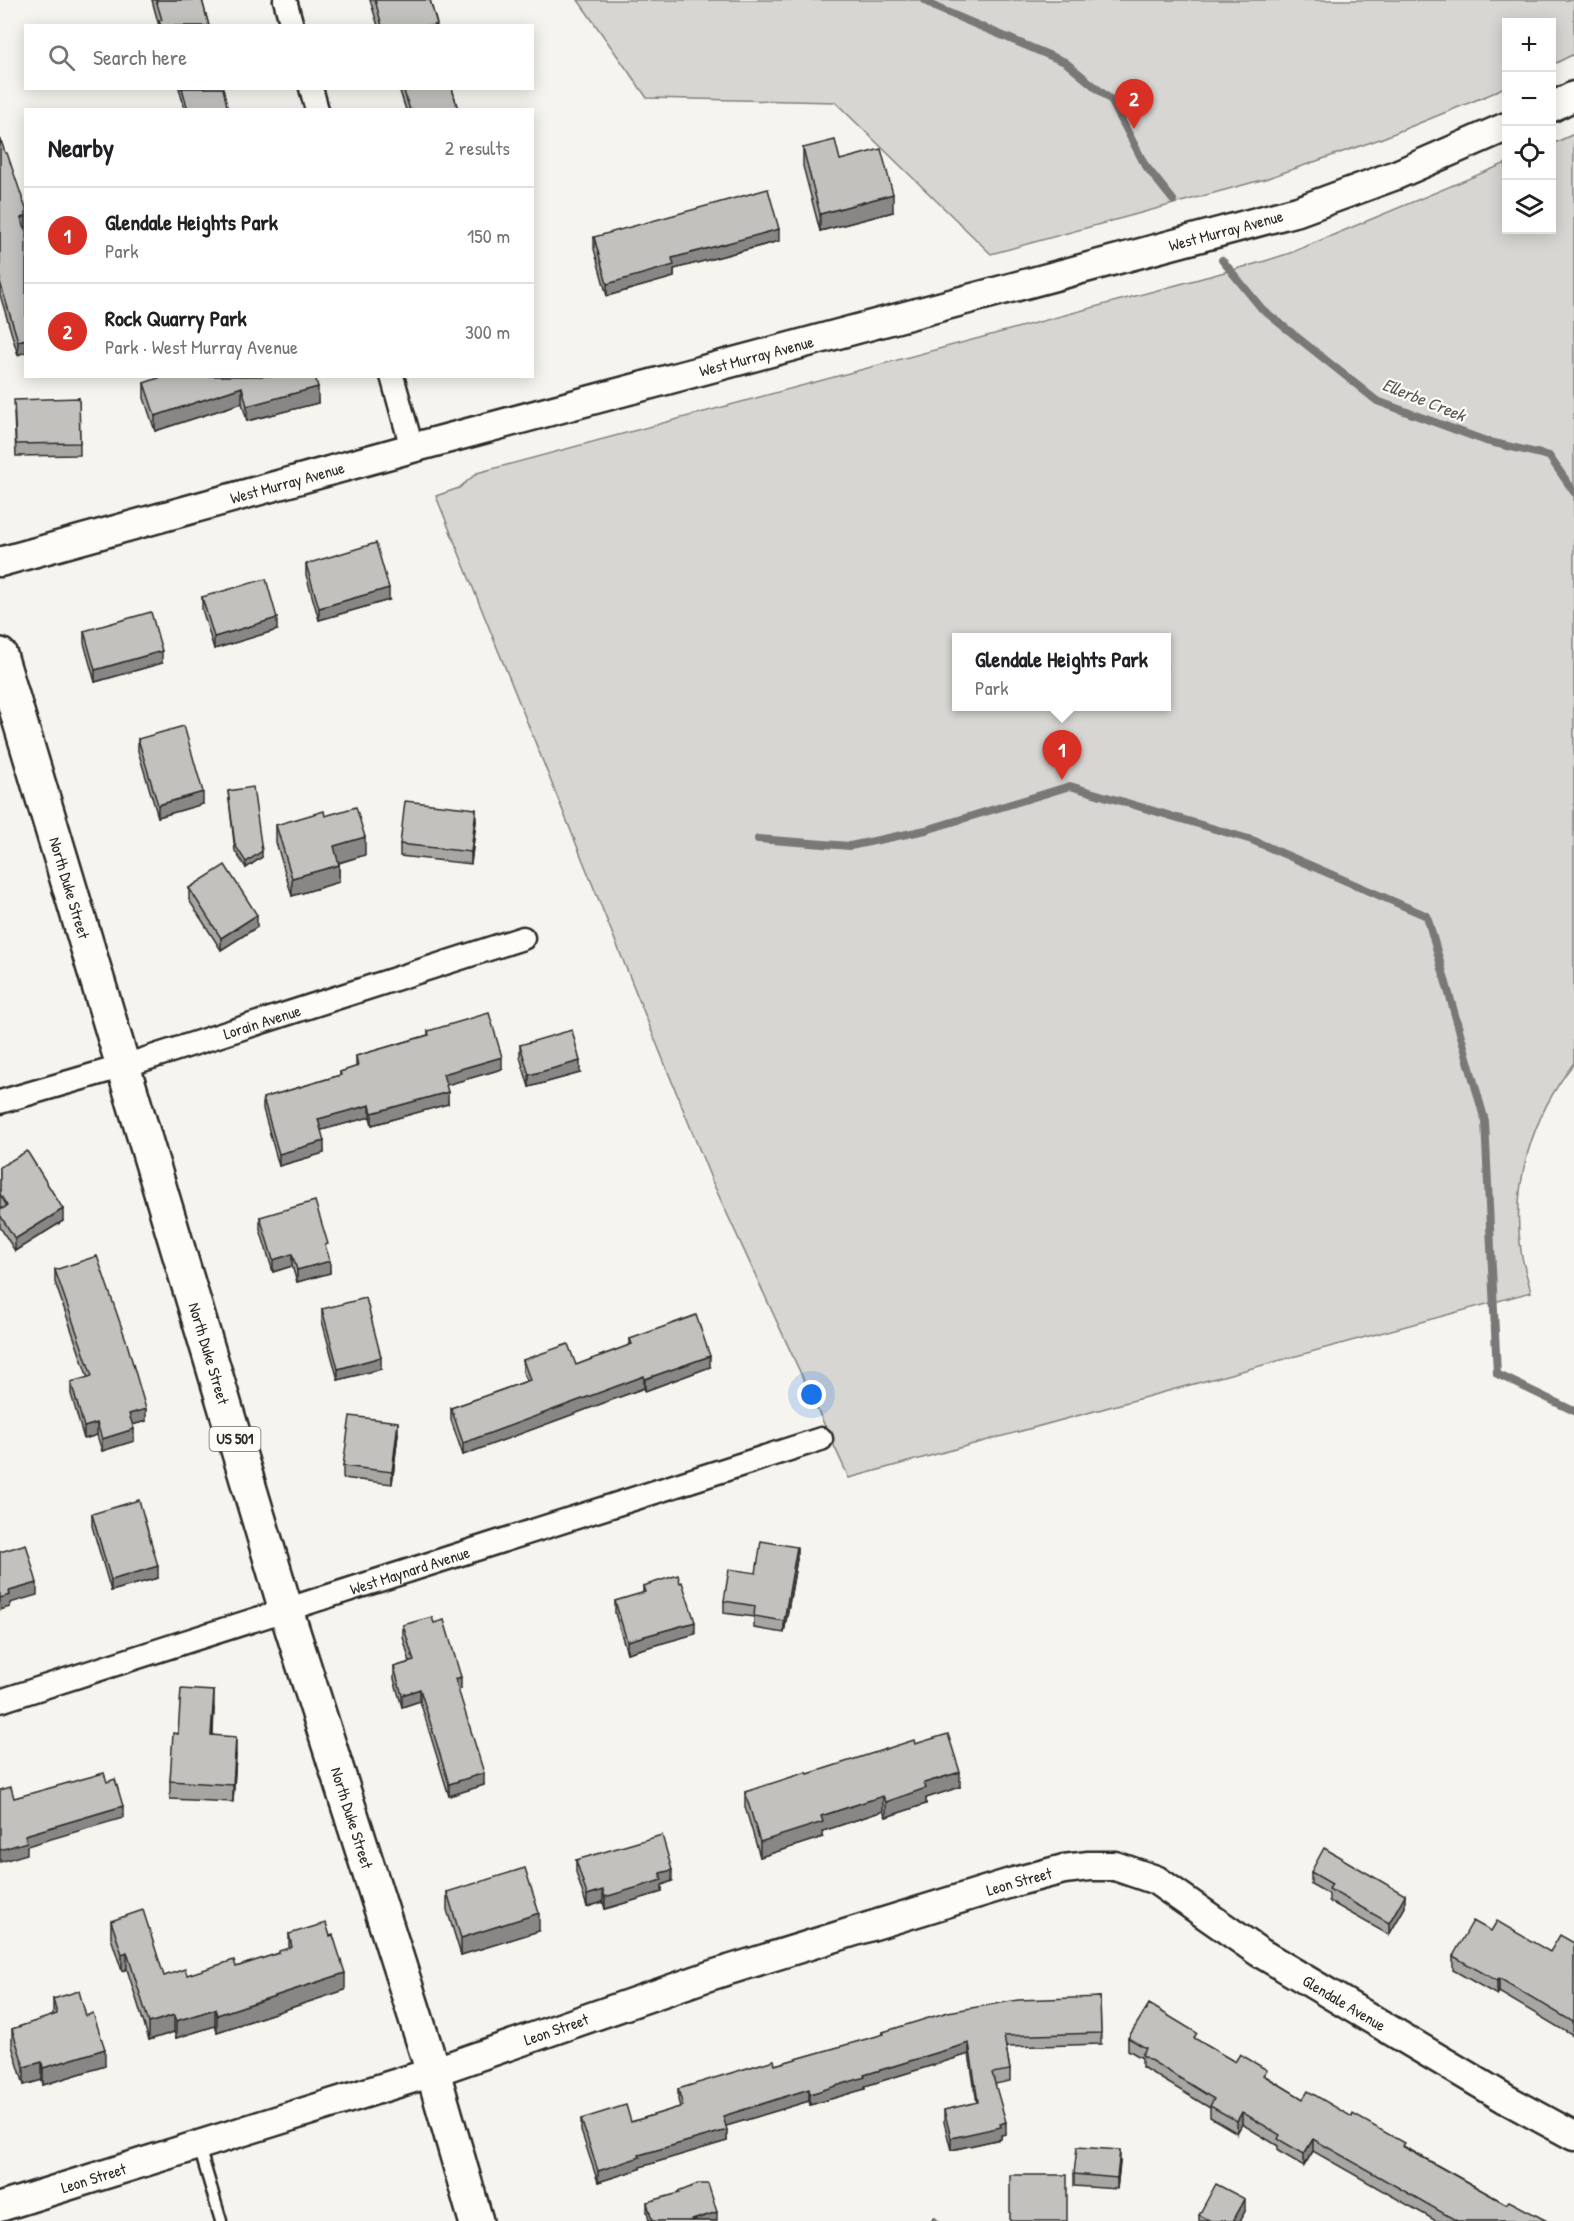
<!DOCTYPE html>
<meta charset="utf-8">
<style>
body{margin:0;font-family:"Patrick Hand",sans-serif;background:#f6f6f6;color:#202124}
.controls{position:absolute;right:18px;top:18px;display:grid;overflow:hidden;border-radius:0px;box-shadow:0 3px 15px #0003}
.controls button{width:54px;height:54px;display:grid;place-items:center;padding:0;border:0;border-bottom:2px solid #e0e0e0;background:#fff;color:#202124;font:30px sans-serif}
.you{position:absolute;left:812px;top:1395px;width:21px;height:21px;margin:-15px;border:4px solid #fff;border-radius:50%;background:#1a73e8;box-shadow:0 0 0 9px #1a73e833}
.badge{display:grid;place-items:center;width:39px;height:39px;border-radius:50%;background:#d93025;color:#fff;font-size:20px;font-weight:700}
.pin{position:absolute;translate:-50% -50px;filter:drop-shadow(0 2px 3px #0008)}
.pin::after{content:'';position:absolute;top:32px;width:21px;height:18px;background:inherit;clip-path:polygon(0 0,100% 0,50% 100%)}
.popup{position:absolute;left:952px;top:633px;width:219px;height:78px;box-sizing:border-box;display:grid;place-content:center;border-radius:0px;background:#fff;filter:drop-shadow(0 2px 4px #0005);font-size:20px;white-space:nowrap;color:#757577}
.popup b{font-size:22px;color:#202124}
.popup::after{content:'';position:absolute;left:50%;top:100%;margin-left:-12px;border:12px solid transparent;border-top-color:#fff}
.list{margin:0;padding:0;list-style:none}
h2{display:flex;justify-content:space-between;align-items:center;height:78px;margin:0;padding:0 24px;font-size:26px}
h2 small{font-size:20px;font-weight:400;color:#757577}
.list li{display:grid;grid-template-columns:39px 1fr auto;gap:18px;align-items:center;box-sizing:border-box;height:96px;padding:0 24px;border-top:2px solid #e0e0e0}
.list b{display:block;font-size:22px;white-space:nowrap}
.list p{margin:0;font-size:20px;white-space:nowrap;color:#757577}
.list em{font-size:20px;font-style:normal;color:#757577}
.icon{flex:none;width:33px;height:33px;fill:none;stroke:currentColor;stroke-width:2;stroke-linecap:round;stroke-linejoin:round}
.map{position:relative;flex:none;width:1574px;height:2221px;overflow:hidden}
.search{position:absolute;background:#fff;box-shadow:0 3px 15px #0003;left:24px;top:24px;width:510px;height:66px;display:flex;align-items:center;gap:15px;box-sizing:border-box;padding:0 21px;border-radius:0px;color:#757577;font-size:22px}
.panel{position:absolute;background:#fff;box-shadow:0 3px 15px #0003;left:24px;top:108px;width:510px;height:270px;border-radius:0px}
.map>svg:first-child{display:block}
.green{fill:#d7d6d2;stroke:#81807e;stroke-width:1.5;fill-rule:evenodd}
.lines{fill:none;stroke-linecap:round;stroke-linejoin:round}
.stream{stroke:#797877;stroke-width:8}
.service-casing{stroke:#2b2b2b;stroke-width:15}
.minor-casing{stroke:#2b2b2b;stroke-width:27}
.tertiary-casing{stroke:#2b2b2b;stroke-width:33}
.trunk-casing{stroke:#2b2b2b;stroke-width:38}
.service{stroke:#fdfcf7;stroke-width:10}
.minor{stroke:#fdfcf7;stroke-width:22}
.tertiary{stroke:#fdfcf7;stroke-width:28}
.trunk{stroke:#fdfcf7;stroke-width:33}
.wall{fill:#a7a6a3;stroke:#2b2b2b;stroke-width:1.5}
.shaded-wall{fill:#888785;stroke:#2b2b2b;stroke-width:1.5}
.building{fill:#c2c1be;stroke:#2b2b2b;stroke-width:1.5}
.labels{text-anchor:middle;stroke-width:4.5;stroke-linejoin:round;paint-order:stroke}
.shield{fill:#fdfcf7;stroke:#6a6a68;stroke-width:1.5}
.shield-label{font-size:15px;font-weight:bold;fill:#2b2b2b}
.street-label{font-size:16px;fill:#2b2b2b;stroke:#fdfcf7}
.water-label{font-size:18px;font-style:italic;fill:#585857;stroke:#fdfcf7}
</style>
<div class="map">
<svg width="1574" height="2221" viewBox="0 0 1574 2221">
<rect width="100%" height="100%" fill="#f5f4ef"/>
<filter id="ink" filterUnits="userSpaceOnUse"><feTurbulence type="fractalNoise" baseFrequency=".0167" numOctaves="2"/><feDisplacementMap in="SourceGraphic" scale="12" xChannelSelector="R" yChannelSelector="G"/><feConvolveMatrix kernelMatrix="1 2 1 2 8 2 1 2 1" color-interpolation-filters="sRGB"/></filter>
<g filter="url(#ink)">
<g class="green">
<path d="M578,0H1574V54L1552,65V22H1506V86L1491,94L1380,139L1265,179L991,254L835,102L647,98Z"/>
<path d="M1574,134V1063C1532,1116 1511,1184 1521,1251C1523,1265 1528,1279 1531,1292L849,1478L712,1181L436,496L459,488L477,473L1262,262L1290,253L1506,163V230H1552V144ZM957,638H1167V706H957Z"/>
</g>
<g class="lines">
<g class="stream">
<path d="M924,0L937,8L1065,62L1111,100L1145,165L1173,200"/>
<path d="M1222,260L1262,309L1377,401L1486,441L1549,456L1574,492"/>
<path d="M758,839L850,846L926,830L1070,786L1252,840L1427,916L1485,1121L1497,1374L1574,1411"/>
</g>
<defs>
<path id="service" d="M199,2147L221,2221"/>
<g id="minor">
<path d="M285,0L292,26"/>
<path d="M311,88L317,110"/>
<path d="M392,376L412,448"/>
<path id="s1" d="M0,1102L124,1066L523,938"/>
<path id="s2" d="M0,1701L821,1439"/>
</g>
<g id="tertiary">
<path d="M1552,107L1574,96"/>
<path id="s3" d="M0,562L412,448L1298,211L1396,175L1506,127"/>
<path id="s4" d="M0,2207L433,2072L709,1976L1014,1882L1064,1869L1089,1866H1115L1156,1880L1259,1952L1506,2099L1574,2136"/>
</g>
<g id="trunk">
<path id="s5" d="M0,655L286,1610L433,2072L476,2221"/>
</g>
</defs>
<use href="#service" class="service-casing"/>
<use href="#minor" class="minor-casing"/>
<use href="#tertiary" class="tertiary-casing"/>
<use href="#trunk" class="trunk-casing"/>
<use href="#service" class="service"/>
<use href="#minor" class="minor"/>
<use href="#tertiary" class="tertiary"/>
<use href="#trunk" class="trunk"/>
</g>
<g class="wall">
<path d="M152,0H202L209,26H159Z"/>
<path d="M370,0H430L437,26H378Z"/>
<path d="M179,88H223L228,110H185Z"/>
<path d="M399,88H452L458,110H406Z"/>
<path d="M0,138L5,153L26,209V230H25L18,355L0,295Z"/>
<path d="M803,148L840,160L893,212L820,231L803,166Z"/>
<path d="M594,237L779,241L674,269V277L607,296L594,249Z"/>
<path d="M315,376L318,403L247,421L242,403L155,431L144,398V383Z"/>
<path d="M79,398L80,455L16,456L14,412Z"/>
<path d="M306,564L389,600L319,620L306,575Z"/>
<path d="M202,597L277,630L214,649L202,609Z"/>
<path d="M84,631L162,663L95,682L84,643Z"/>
<path d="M138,739L203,804L158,817L138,751Z"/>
<path d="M228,791L262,857L246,868L235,851Z"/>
<path d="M325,816L365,855L339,863V882L292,896L276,842V825Z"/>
<path d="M476,821L471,864L400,856V844Z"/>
<path d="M189,888L257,927L221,950L189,900Z"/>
<path d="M428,1031L502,1069L446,1085L448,1104L372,1125L370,1117L321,1130L324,1153L279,1166L263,1109V1098L340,1075V1072L356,1067V1056L428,1035Z"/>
<path d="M520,1045L580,1073L529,1087L520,1057Z"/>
<path d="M0,1167L63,1221L15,1251L0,1227V1210L2,1209L0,1206Z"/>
<path d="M260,1217L328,1254L330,1273L297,1282L292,1266L273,1272L260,1229Z"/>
<path d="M55,1270L146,1421L132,1425L134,1441L102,1451L97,1435L84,1439L71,1394V1382L88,1378L55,1282Z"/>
<path d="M322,1309L381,1369L338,1380L322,1321Z"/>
<path d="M630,1339L710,1367L645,1391L644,1388L463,1455L451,1420V1408L527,1381L523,1372V1360L576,1365L630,1345Z"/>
<path d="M398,1434L392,1484L343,1478V1466Z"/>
<path d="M92,1514L158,1578L111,1591L92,1526Z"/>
<path d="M797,1559L784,1633L754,1628V1617L724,1613V1601L756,1573Z"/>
<path d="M643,1586L695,1634L627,1653L615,1613V1601L643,1593Z"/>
<path d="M434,1623L461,1689L458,1690L484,1785L449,1796L420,1701L402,1707L394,1679V1667L410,1662L403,1637V1625Z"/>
<path d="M214,1709L213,1735L236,1755L233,1802L170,1799V1781L178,1734Z"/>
<path d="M915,1744L960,1787L926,1798V1804L886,1817L883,1811L823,1831V1837L760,1857L745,1807V1792Z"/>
<path d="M576,1860L672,1881L662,1885V1892L605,1909L603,1902L587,1907L576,1872Z"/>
<path d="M1311,1872L1405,1907L1389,1935L1329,1901V1894L1311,1884Z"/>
<path d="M447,1892L539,1931L461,1955L447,1910Z"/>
<path d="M111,1921L164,1976L187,1975L236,1967L279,1953L289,1948V1934L345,1990L217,2032L215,2026L176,2038L174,2032L149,2040L127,1969L122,1971L111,1938Z"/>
<path d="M1491,1931L1550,1952L1574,1943L1573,2036L1499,1992L1497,1995L1453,1970V1956Z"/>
<path d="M1100,1997L1101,2044L1006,2047L1010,2070V2081L995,2084L1006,2134L1001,2135V2139L951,2150L944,2122V2110L977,2103L969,2054L865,2086V2089L810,2105L809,2101L726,2126L727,2141L640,2167V2169L598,2182L581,2131V2119L631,2122L680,2107L678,2100V2089L775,2065L883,2035V2032Z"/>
<path d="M53,1999L86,2016L105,2066L43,2085L42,2080L24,2085L12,2046V2029L53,2016Z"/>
<path d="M1128,2038L1197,2040L1235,2062L1267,2077L1303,2099L1352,2117L1506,2204L1547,2221H1436L1313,2151L1304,2166L1278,2151V2146L1242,2124L1237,2133L1210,2117V2108L1142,2067V2058L1128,2050Z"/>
<path d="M1120,2162L1117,2189L1074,2186V2174Z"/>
<path d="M647,2202L717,2221H649L647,2212Z"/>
<path d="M1245,2211L1240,2221H1199V2215Z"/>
</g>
<g class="shaded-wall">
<path d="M893,194V212L820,231V214Z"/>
<path d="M26,216V230L21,231V218Z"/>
<path d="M779,229V241L674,269V277L607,296V284L672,258Z"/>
<path d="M26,339V352L18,355V341Z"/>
<path d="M242,387V403L155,431V416Z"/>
<path d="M318,387V403L247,421V406Z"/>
<path d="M389,588V600L319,620V608Z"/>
<path d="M277,618V630L214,649V637Z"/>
<path d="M162,651V663L95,682V670Z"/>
<path d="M203,792V804L158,817V805Z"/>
<path d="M476,809V821L471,864V852Z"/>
<path d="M365,837V855L334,864V846Z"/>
<path d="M262,851V857L246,868V862Z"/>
<path d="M339,865V882L292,896V878Z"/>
<path d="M257,915V927L221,950V938Z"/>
<path d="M502,1057V1069L443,1086V1074Z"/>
<path d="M580,1061V1073L529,1087V1075Z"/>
<path d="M448,1092V1104L372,1125V1113Z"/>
<path d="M370,1105V1117L318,1131V1119Z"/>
<path d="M324,1141V1153L279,1166V1154Z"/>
<path d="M63,1209V1221L15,1251V1239Z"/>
<path d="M292,1254V1266L273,1272V1260Z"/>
<path d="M330,1261V1273L297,1282V1270Z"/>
<path d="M710,1356V1367L645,1391V1379Z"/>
<path d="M381,1357V1369L338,1380V1369Z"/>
<path d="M644,1376V1388L463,1455V1443Z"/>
<path d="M146,1409V1421L129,1426V1414Z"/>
<path d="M398,1422V1434L392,1484V1472Z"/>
<path d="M97,1423V1435L84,1439V1427Z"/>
<path d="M134,1429V1441L102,1451V1439Z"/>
<path d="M797,1547V1559L784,1633V1621Z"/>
<path d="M158,1566V1578L111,1591V1580Z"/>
<path d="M37,1583V1595L10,1603V1607L0,1610V1598L9,1591Z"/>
<path d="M695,1622V1634L627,1653V1641Z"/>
<path d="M461,1677V1689L455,1691V1679Z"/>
<path d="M420,1689V1701L402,1707V1695Z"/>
<path d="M214,1691V1709L211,1753V1735Z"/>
<path d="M236,1737V1755L233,1802V1785Z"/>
<path d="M960,1772V1787L926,1798V1804L886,1817V1802L924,1783Z"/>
<path d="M484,1773V1785L449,1796V1784Z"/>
<path d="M883,1796V1811L823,1831V1837L760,1857V1842L821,1816Z"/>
<path d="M123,1806V1818L27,1846V1854L0,1862V1850L25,1835Z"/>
<path d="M672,1870V1881L662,1885V1892L605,1909V1897L660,1873Z"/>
<path d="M603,1890V1902L587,1907V1895Z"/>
<path d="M1405,1895V1907L1389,1935V1923Z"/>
<path d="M539,1913V1931L461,1955V1938Z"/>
<path d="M127,1952V1969L122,1971V1954Z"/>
<path d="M345,1973V1990L217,2032V2015Z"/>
<path d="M1499,1978V1992L1497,1995V1981Z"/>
<path d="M215,2009V2026L176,2038V2021Z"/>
<path d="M174,2015V2032L149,2040V2023Z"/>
<path d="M969,2043V2054L865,2086V2089L810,2105V2094L864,2075Z"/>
<path d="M105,2049V2066L43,2085V2068Z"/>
<path d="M42,2062V2080L24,2085V2067Z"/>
<path d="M809,2089V2101L723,2127V2116Z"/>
<path d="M1242,2112V2124L1237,2133V2121Z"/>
<path d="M1006,2122V2134L1001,2135V2139L951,2150V2138Z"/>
<path d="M727,2130V2141L640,2167V2169L598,2182V2171L639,2155Z"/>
<path d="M1313,2139V2151L1304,2166V2154Z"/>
<path d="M1120,2150V2162L1117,2189V2178Z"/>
<path d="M1245,2199V2211L1240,2221H1233Z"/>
<path d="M717,2212V2221H689Z"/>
</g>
<g class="building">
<path d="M156,0H202L209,26H161L159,21L162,20Z"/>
<path d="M375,0H430L437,24L434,25V26H382Z"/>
<path d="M182,88H223L228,110H188Z"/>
<path d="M403,88H452L458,110H410Z"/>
<path d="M0,138L5,153H7L26,209V216L21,218L26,232V339L18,341L0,282Z"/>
<path d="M835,140L840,160L881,149L893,194L820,214L803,148Z"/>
<path d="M768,189L779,229L672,258L674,265L607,284L594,237Z"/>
<path d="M164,376H315L318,387L247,406L242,387L155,416L144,383Z"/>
<path d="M79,398L80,443L16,444L14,400Z"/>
<path d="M376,543L389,588L319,608L306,564Z"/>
<path d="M266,579L277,618L214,637L202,597Z"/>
<path d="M151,612L162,651L95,670L84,631Z"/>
<path d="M184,726L203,792L158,805L138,739Z"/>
<path d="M253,787L262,851L246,862L235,845L228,791Z"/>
<path d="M405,801L476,809L471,852L400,844Z"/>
<path d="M356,807L365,837L334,846L339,865L292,878L276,825L324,811L325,816Z"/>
<path d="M225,865L257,915L221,938L189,888Z"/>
<path d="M489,1013L502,1057L443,1074L448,1092L372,1113L370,1105L318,1119L324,1141L279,1154L263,1098L341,1075L340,1072L358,1066L356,1056L429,1035L428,1031Z"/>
<path d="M572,1030L580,1061L529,1075L520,1045Z"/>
<path d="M27,1151L63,1209L15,1239L0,1215V1210L7,1206L0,1194V1167Z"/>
<path d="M315,1201L328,1244L325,1245L330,1261L297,1270L292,1254L273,1260L260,1217Z"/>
<path d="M97,1256L126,1340L146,1409L129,1414L134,1429L102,1439L97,1423L84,1427L71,1382L92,1376L55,1270Z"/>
<path d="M366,1298L381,1357L338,1369L322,1309Z"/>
<path d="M696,1315L710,1356L645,1379L644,1376L463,1443L451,1408L530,1380L523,1360L568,1344L576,1365L632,1344L630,1339Z"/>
<path d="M350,1416L398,1422L392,1472L343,1466Z"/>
<path d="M139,1500L158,1566L111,1580L92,1514Z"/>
<path d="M761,1541L797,1547L784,1621L754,1616L755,1606L724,1601L729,1569L756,1573Z"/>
<path d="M26,1544L37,1583L9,1591L10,1595L0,1598V1552Z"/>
<path d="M678,1575L680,1583L682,1582L695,1622L627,1641L615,1601L645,1592L643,1586Z"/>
<path d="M432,1617L434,1623L444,1620L461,1677L455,1679L484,1773L449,1784L420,1689L402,1695L394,1667L414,1661L403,1625Z"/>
<path d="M181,1689L214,1691L211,1735L236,1737L233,1785L170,1781L173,1733L178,1734Z"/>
<path d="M948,1734L960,1772L924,1783L926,1788L886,1802L883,1796L821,1816L823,1822L760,1842L745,1792L807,1772L808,1774L914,1740L915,1744Z"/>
<path d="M104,1773L107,1782L115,1779L123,1806L25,1835L27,1842L0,1850V1790L11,1787L14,1798Z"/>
<path d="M662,1835L672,1870L660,1873L662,1880L605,1897L603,1890L587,1895L576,1860Z"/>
<path d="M1324,1848L1405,1895L1389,1923L1329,1889L1332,1884L1311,1872Z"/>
<path d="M525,1868L539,1913L461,1938L447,1892Z"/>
<path d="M143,1910L164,1976L185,1969L187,1975L234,1960L236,1967L279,1953V1951L292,1947L289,1934L326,1923L330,1936L333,1935L345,1973L217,2015L215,2009L176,2021L174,2015L149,2023L127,1952L122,1954L111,1921Z"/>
<path d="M1473,1921L1491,1931L1497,1921L1550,1952L1560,1935L1574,1943V2020L1573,2022L1499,1978L1497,1981L1453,1956Z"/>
<path d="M79,1991L86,2016L93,2013L105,2049L43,2068L42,2062L24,2067L12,2029L57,2014L53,1999Z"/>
<path d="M1100,1997L1101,2033L1004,2036L1010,2070L992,2073L1006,2122L1000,2124L1001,2127L951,2138L944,2110L978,2102L969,2043L864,2075L865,2077L810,2094L809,2089L723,2116L727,2130L639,2155L640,2157L598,2171L581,2119L626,2105L631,2122L683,2106L678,2089L774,2060L775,2065L884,2034L883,2032L948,2012L1018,2000Z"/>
<path d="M1149,2004L1197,2033L1194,2038L1235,2062L1240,2054L1267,2070L1263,2075L1303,2099L1308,2091L1352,2117L1353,2114L1404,2143L1402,2146L1506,2204L1509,2201L1547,2221H1457L1313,2139L1304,2154L1278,2139L1280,2135L1242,2112L1237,2121L1210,2106L1214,2099L1142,2055L1146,2048L1128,2038Z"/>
<path d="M1077,2147L1120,2150L1117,2178L1074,2174Z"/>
<rect x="1010" y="2175" width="57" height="46"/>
<path d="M698,2184H708L717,2212L689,2221H652L647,2202L679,2193L678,2192Z"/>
<path d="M1216,2184L1245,2199L1233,2221H1211L1199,2215Z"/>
<path d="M934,2217L938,2221H931Z"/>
</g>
</g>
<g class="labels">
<rect class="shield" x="209.5" y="1427" width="51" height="24" rx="4.5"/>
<g class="shield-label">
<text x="235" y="1444">US 501</text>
</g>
<g class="street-label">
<text dy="6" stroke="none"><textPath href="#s3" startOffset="1270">West Murray Avenue</textPath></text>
<text dy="6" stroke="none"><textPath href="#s3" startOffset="784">West Murray Avenue</textPath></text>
<text dy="6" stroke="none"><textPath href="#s3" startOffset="298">West Murray Avenue</textPath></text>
<text dy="6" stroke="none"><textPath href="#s5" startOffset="243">North Duke Street</textPath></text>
<text dy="6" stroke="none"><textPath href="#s1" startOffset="274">Lorain Avenue</textPath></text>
<text dy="6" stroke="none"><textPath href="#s5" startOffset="729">North Duke Street</textPath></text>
<text dy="6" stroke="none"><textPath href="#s2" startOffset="430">West Maynard Avenue</textPath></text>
<text dy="6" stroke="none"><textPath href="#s5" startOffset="1215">North Duke Street</textPath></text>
<text dy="6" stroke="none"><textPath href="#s4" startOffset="1070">Leon Street</textPath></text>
<text dy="6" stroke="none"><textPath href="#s4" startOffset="1436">Glendale Avenue</textPath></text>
<text dy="6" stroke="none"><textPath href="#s4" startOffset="584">Leon Street</textPath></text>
<text dy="6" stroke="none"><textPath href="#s4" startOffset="98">Leon Street</textPath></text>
</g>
<g class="water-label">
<text transform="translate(1424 400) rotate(22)" y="6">Ellerbe Creek</text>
</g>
</g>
</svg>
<div class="controls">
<button>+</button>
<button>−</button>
<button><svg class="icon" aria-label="locate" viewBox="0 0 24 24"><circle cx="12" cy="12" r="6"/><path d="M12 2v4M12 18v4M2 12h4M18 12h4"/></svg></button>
<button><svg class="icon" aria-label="layers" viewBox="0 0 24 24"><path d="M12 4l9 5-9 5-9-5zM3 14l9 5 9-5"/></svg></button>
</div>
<div class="you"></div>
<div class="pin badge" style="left:1062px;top:780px">1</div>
<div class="popup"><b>Glendale Heights Park</b>Park</div>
<div class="pin badge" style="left:1134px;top:129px">2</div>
<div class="search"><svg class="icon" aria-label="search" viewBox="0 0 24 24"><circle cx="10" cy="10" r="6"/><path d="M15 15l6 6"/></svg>Search here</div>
<section class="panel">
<h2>Nearby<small>2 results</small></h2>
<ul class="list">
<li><span class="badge">1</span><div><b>Glendale Heights Park</b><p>Park</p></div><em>150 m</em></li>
<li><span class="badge">2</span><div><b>Rock Quarry Park</b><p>Park · West Murray Avenue</p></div><em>300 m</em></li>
</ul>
</section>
</div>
